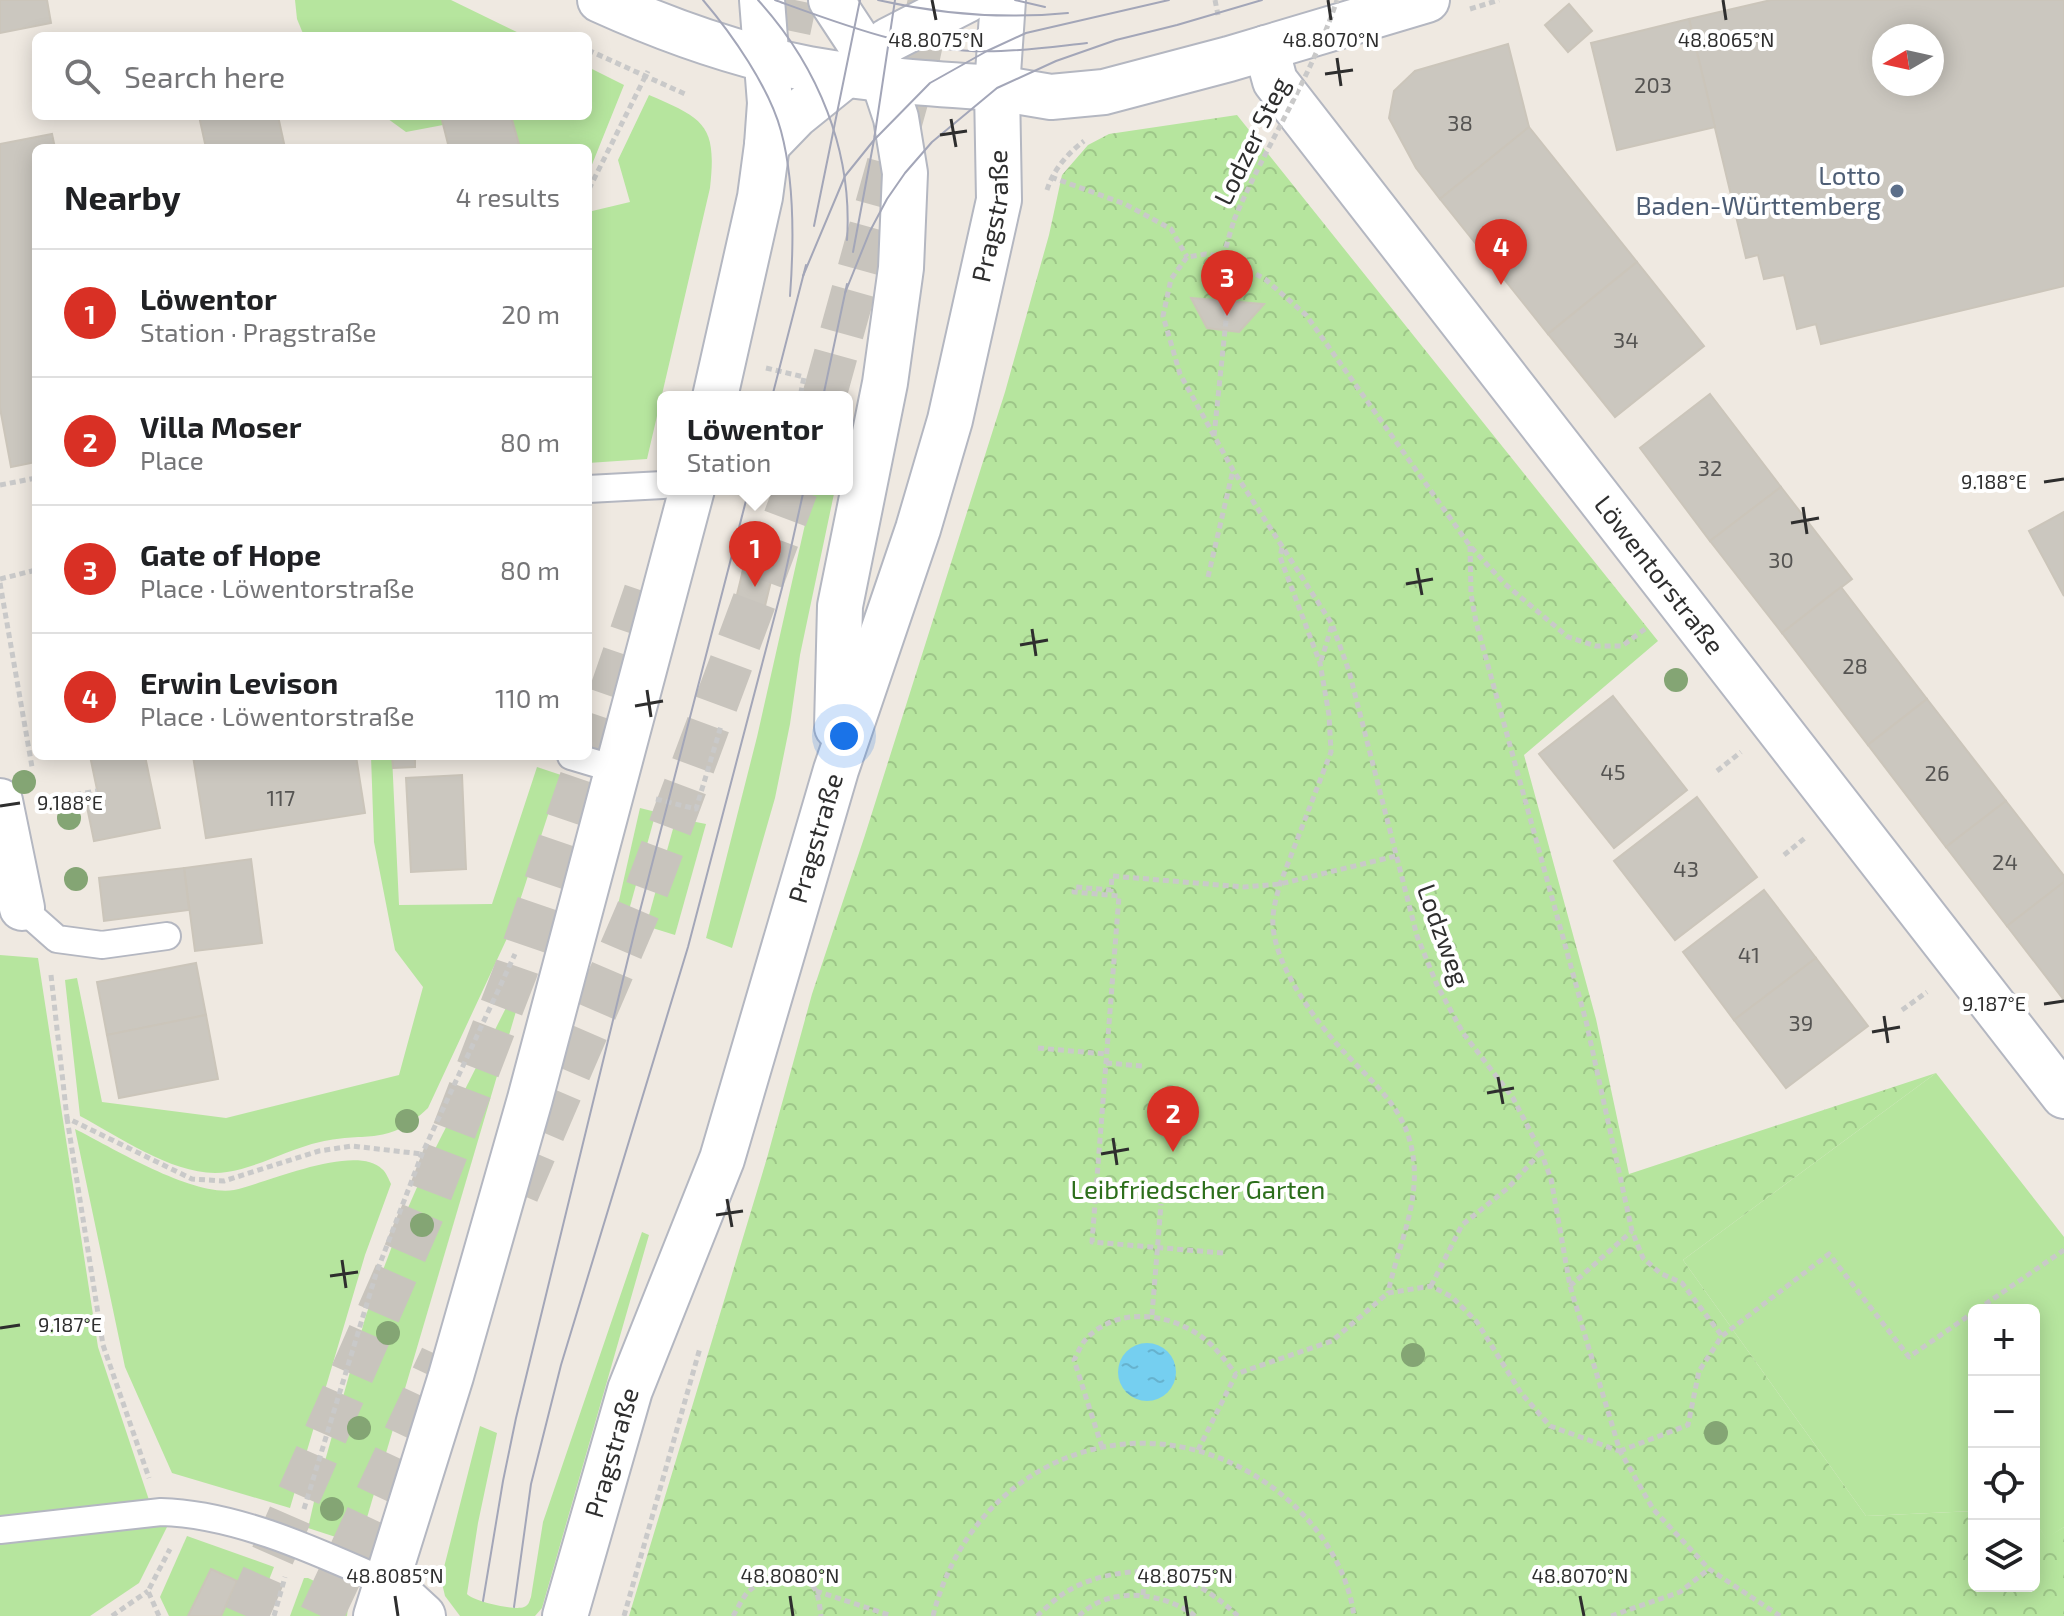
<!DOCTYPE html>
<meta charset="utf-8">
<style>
body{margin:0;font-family:"Exo 2",sans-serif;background:#f2f2f2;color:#202124}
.controls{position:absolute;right:24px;bottom:24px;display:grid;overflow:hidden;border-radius:12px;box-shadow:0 4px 20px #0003}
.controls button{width:72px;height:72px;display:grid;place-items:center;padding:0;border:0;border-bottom:2px solid #e0e0e0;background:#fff;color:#202124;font:40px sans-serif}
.compass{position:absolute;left:1872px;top:24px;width:72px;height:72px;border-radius:50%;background:#fff;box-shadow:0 4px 20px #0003;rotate:261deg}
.you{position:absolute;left:844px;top:736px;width:28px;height:28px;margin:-20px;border:6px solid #fff;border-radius:50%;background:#1a73e8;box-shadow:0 0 0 12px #1a73e833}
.badge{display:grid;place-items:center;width:52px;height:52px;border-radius:50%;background:#d93025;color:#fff;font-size:26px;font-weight:700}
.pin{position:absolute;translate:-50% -66px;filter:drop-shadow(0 2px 4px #0008)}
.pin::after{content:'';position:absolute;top:42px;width:28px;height:24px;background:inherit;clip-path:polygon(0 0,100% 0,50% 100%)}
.popup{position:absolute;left:657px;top:391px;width:196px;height:104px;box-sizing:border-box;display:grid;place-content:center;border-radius:12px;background:#fff;filter:drop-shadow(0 2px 6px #0005);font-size:26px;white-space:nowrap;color:#757577}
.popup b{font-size:30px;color:#202124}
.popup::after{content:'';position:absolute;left:50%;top:100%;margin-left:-16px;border:16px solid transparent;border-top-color:#fff}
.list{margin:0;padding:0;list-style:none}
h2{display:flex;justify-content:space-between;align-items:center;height:104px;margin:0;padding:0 32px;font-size:34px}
h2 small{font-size:26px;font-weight:400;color:#757577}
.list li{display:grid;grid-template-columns:52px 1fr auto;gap:24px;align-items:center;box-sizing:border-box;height:128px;padding:0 32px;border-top:2px solid #e0e0e0}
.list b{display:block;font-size:30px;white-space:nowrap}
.list p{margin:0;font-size:26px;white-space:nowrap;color:#757577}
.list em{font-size:26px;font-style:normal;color:#757577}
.icon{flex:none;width:44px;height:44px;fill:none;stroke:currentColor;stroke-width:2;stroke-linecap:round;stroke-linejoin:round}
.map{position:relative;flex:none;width:2064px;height:1616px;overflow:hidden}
.search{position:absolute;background:#fff;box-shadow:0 4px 20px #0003;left:32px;top:32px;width:560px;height:88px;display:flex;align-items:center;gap:20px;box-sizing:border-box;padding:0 28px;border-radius:12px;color:#757577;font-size:30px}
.panel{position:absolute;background:#fff;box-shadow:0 4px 20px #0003;left:32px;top:144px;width:560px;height:616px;border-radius:12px}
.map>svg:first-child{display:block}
.grass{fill:#b6e59e}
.park{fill:url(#park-crowns)}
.water{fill:url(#water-ripples)}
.building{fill:#cbc7bf;stroke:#cbc5ba;stroke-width:2;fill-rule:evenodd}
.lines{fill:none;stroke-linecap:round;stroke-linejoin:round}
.primary-tunnel{stroke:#c8c4bd;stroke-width:44;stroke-dasharray:44 22;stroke-linecap:butt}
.service-casing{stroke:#b4b7c1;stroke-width:30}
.minor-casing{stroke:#b4b7c1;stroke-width:48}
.tertiary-casing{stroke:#b4b7c1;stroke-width:48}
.secondary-casing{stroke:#b4b7c1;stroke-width:48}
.path{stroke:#c9c9c9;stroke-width:5;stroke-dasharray:6 4;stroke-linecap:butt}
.service{stroke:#fff;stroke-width:26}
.minor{stroke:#fff;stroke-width:44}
.tertiary{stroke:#fff;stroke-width:44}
.secondary{stroke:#fff;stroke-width:44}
.tram{stroke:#a3a6b8;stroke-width:2}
.path-bridge{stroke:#c9c9c9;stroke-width:5;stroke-dasharray:6 4;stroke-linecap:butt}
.tree{fill:#84a574}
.ticks{fill:none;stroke:#2e2e2e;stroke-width:3}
.service-dot{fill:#5c6f8a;stroke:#fff;stroke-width:3}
.labels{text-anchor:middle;stroke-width:8;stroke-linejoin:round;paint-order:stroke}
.number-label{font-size:22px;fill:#555452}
.street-label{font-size:26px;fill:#2e2e2e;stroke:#fff}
.service-label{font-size:26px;fill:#4e5e75;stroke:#fff;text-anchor:end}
.park-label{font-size:26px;fill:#2c6e1b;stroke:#fff}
.ticks-label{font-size:20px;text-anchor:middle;fill:#2e2e2e;stroke:#fff;stroke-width:8;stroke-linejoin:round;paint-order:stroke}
</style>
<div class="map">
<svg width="2064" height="1616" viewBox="0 0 2064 1616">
<defs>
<pattern id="park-crowns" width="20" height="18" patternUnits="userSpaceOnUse" patternTransform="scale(2)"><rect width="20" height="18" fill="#b6e59e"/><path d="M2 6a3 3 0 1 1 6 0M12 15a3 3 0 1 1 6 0" fill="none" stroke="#9dc588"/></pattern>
<pattern id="water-ripples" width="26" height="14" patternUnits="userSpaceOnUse" patternTransform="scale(2)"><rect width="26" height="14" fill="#75cff0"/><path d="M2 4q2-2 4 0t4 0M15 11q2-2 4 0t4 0" fill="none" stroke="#66b2ce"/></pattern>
</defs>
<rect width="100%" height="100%" fill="#efe9e1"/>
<g class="grass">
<path d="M295,0H451L525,36H304L297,19Z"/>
<path d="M588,67L624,85L591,167L588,148L584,145L571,148H520L511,116H588Z"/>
<path d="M649,95C705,119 717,125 710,188L647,459L588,463V212L630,202L618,160Z"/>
<path d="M384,116H441L443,125L406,132Z"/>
<path d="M813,489H835L800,655L790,724L775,798L732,948L706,938L757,737Z"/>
<path d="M371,756H392L399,905L492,904L537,767L561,775L509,934L428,1108C387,1147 369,1131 320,1142C289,1149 259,1167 227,1172C180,1180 120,1137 80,1116L65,980L77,978L102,1102L226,1118L399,1075L423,987L395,950L374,842Z"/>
<path d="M640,808L656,812L626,921L615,918Z"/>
<path d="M676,818L706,824L675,935L646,926Z"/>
<path d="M0,955L38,958L98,1347L150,1503L0,1521Z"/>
<path d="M523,974H527L361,1538L348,1541L308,1528L316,1493L366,1315L397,1233L425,1169Z"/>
<path d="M1936,1073L2064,1237V1527L2046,1539L2034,1519V1310H1974V1511L1866,1516L1683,1260Z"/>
<path d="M75,1129C113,1148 193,1197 234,1190C267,1183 355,1143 382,1169C386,1172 389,1180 391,1184L365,1255L290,1508L172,1473L125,1367Z"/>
<path d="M642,1232L649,1235L542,1608L535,1616H460L445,1596L441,1579L480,1426L497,1433L478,1523L467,1594C473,1601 514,1611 524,1607C529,1605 529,1602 531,1597L543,1522Z"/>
<path d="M170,1521L139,1583L90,1616H0V1543Z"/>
<path d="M187,1536L274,1567L255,1616H169L160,1597Z"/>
<path d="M304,1578H308L349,1598L347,1616H290Z"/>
</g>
<path class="park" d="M1237,115L1658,641L1524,755L1596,1019L1629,1174L1936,1073L1683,1260L1866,1516L1974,1511V1586H2034V1519L2046,1538L2064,1527V1616H629L767,1158L812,994L865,835L1005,392L1049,235L1062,175L1088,145L1109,134Z"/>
<circle class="water" cx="1147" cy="1372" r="29"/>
<g class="building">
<path d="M0,0H47L51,23L0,33Z"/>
<path d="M1771,0H2064V286L1821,344L1816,324L1797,329L1784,275L1764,279L1758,255L1746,258L1689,19ZM1884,36H1932V84H1884Z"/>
<path d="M1569,4L1592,31L1568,52L1545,25Z"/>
<path d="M1689,19L1715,127L1617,150L1591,43Z"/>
<path d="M1508,44L1529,127L1440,199L1416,168L1389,118L1394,91L1415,71Z"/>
<path d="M199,116H278L285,148H206Z"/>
<path d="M441,116H511L520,148H449Z"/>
<path d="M1529,127L1637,262L1548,334L1440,199Z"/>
<path d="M52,134L55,148H36V462L11,467L0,408V144Z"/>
<path d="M1637,262L1704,346L1615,417L1548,334Z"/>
<path d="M1191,298L1228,301L1264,304L1239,332L1207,328Z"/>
<path d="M1710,394L1781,487L1710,541L1640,448Z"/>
<path d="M1781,487L1852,579L1782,633L1710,541Z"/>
<path d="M2064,512V596L2029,531Z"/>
<path d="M748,549L777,556L758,635L729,628Z"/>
<path d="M1841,587L1927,699L1868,745L1782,633Z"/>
<path d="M1613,696L1687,790L1614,848L1539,754Z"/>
<path d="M1927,699L2006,801L1946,847L1868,745Z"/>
<path d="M90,756H145L160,828L94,841L86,802L99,799Z"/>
<path d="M193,756H356L365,813L206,838Z"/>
<path d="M392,756H415V767L393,768Z"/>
<path d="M462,775L466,869L411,872L406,778Z"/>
<path d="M1697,797L1757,877L1675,940L1614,861Z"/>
<path d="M2006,801L2064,876V882L2007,926L1946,847Z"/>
<path d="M251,859L262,943L195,951L184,868Z"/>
<path d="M184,868L189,910L104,921L99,878Z"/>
<path d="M2064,882V1000L2007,926Z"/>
<path d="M1764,890L1816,958L1734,1020L1683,952Z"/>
<path d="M1816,958L1868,1026L1786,1088L1734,1020Z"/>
<path d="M196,963L206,1015L107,1035L97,982Z"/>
<path d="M206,1015L218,1079L119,1098L107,1035Z"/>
<path d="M211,1569L237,1581L221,1616H188Z"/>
</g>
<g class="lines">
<g class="primary-tunnel">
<path d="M775,95L795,0"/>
<path d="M824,397L917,62L930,0"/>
<path d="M517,1193L646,892L796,489"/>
<path d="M246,1616L423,1212L516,970L647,588"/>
<path d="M321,1616L442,1357"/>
</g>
<defs>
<g id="service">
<path d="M588,489L663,485"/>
<path d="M571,756L618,770"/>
<path d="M22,908L57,939L102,945L167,936"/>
<path d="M0,1530L161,1512C237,1514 318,1552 386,1582"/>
</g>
<g id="minor">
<path id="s1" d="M1266,48L1275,81L2064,1096"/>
<path d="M0,801L22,908"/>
</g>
<path id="tertiary" d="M997,88L1051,97L1104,92L1229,59L1427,0"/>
<g id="secondary">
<path d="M600,0C664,29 740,56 809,69C871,80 934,84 997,88"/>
<path d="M831,0L883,79L896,118L905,173L901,268L885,383L840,606L837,727"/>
<path d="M767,145L796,115L889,40L967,0"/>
<path d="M715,397L760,197L767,145L770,103L762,0"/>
<path d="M386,1582L423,1616"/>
<path d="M376,1616L451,1376L530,1099L692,489"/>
<path id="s2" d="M565,1616L630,1390L722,1159L836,770L918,529L950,420L999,200L997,88L1003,0"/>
</g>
</defs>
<use href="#service" class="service-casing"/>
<use href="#minor" class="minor-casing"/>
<use href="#tertiary" class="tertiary-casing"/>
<use href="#secondary" class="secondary-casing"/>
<g class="path">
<path d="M1215,0L1218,15"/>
<path d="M1470,9L1499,0"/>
<path d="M588,50L685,94"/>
<path d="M1051,177L1125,204L1171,229L1187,257"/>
<path d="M589,189L648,71"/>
<path d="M1047,190C1053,170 1068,153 1084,141"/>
<path d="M766,368L804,377L800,397"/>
<path d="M1214,436L1228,301L1223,257L1234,220"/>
<path d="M0,485L36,478"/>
<path d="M1470,546L1471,594L1476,622L1586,1021L1632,1231L1643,1258L1660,1273L1682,1283L1722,1336"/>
<path d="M1282,548L1280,557L1320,663L1329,715L1331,752L1280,884C1276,898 1272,912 1273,926C1276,968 1316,1022 1344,1052C1372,1082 1404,1107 1412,1150C1422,1200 1398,1245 1388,1293"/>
<path d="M1208,577L1233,470"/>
<path d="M0,579L36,570"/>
<path d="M0,583L32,767"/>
<path d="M1645,629L1622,646H1596L1568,637L1505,584L1470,546L1306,315L1265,279L1223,257L1206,254L1187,257L1171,279L1163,316L1180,374L1233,470L1332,624L1349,671L1417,936L1437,985L1463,1033L1513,1098L1541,1152L1551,1179L1570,1286L1620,1451L1653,1509L1709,1569L1780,1616"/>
<path d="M1321,661L1332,625"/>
<path d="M1717,771L1741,752"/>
<path d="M656,799L696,809L721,726"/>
<path d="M46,800L97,791"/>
<path d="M1784,855L1805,838"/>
<path d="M51,975L67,1118L192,1179L224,1181L319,1151L352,1146L422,1154"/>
<path d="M1902,1010L1927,992"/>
<path d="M1038,1048L1106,1054"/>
<path d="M1106,1063L1142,1066"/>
<path d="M67,1118L103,1345L149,1478"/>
<path d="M1223,1253L1092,1242L1119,896L1074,892L1075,887L1111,890L1112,876L1244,887L1280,884L1396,856"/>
<path d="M1431,1286L1462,1225L1508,1188L1541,1152"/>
<path d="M1570,1286L1632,1231"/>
<path d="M1977,1310L2064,1250"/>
<path d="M1152,1315L1161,1204"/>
<path d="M1102,1447L1074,1360C1078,1353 1081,1344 1087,1338C1118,1306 1169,1313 1202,1337C1215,1346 1226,1362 1236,1374"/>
<path d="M1198,1450L1236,1374L1332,1341L1388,1293L1431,1286L1452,1297L1477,1322L1521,1393L1550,1426L1619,1451"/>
<path d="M1620,1451L1688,1425L1699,1371L1722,1336L1829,1254L1909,1357L1974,1312"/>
<path d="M304,1509L376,1274L422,1154L515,954"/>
<path d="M816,1591L892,1616"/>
<path d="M1143,1595L1144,1572"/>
<path d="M112,1616L148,1591"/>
<path d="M159,1616L148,1591L170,1549"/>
<path d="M274,1616L285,1577"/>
<path d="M624,1616L700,1348"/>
<path d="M733,1616C738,1608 743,1596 750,1590C768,1576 802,1565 816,1591C819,1598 820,1609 821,1616"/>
<path d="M933,1616C972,1459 1144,1390 1276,1490C1316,1521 1347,1565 1354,1616"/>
<path d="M1037,1616C1046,1608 1056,1598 1066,1592C1096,1573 1147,1565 1181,1578C1203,1587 1221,1600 1238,1616"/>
<path d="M1079,1616C1109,1585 1164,1592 1195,1616"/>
<path d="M1611,1616L1680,1592L1709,1569"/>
</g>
<use href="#service" class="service"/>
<use href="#minor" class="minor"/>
<use href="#tertiary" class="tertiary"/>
<use href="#secondary" class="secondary"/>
<g class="tram">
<path d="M703,0C732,34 769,87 781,131C795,183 794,243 790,296"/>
<path d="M758,0C818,66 853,151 847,240"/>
<path d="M775,0C849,27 921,55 1001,51C1030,50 1059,46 1087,43"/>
<path d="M878,0C939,14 1005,19 1068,13"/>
<path d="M1015,0L1045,7"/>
<path d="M814,226L860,0"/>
<path d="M853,252L874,140L895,0"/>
<path d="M803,276L845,176L874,140L930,83L987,51L1026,33L1169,0"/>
<path d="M845,293L870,231L887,199L905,173L932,142L997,88L1056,61L1116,40L1177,25L1262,0"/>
<path d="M772,397L806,265"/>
<path d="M823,397L847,284"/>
<path d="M483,1601L503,1481L516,1418L635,930L749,489"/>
<path d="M514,1607L531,1484L561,1365L688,947L782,588L804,489"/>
</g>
<path class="path-bridge" d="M1234,220C1266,145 1311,78 1337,0"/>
</g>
<g class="tree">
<circle cx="1676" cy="680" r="12"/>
<circle cx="24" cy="782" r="12"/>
<circle cx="69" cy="818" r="12"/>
<circle cx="76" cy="879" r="12"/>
<circle cx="407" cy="1121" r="12"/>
<circle cx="422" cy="1225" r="12"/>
<circle cx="388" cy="1333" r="12"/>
<circle cx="1413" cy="1355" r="12"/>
<circle cx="359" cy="1428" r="12"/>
<circle cx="1716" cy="1433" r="12"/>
<circle cx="332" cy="1509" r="12"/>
</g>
<path class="ticks" d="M932,0L936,20M1328,0L1331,20M1723,0L1726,20M1337,58L1341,86M1325,74L1353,70M951,119L956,147M940,135L967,131M2044,482L2064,479M1803,507L1807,534M1791,523L1819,518M1417,568L1422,595M1406,584L1433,579M1032,629L1036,656M1020,645L1048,640M647,690L651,717M635,706L663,701M0,806L20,803M2044,1004L2064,1001M1884,1016L1888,1043M1872,1032L1900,1027M1498,1077L1503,1104M1487,1093L1514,1088M1113,1138L1117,1165M1101,1154L1129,1149M727,1199L732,1227M716,1215L743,1211M342,1260L346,1288M330,1276L358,1272M0,1328L20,1325M395,1596L398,1616M790,1596L793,1616M1185,1596L1188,1616M1580,1596L1584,1616"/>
<circle class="service-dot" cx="1897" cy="191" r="8"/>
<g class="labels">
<g class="number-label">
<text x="1653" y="93">203</text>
<text x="1460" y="131">38</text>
<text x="1626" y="348">34</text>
<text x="1710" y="476">32</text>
<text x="1781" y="568">30</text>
<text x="1855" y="674">28</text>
<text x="1613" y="780">45</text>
<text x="1937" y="781">26</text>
<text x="281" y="806">117</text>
<text x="2005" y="870">24</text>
<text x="1686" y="877">43</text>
<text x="1749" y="963">41</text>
<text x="1801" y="1031">39</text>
</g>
<g class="street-label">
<text transform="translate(1252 141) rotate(-64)" y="9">Lodzer Steg</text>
<text dy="9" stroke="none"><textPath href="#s2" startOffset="1466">Pragstraße</textPath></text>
<text dy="9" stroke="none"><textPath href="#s1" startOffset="660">Löwentorstraße</textPath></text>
<text dy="9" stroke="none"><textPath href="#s2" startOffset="818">Pragstraße</textPath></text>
<text transform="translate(1443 935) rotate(70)" y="9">Lodzweg</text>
<text dy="9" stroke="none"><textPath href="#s2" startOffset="170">Pragstraße</textPath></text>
</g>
<g class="service-label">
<text x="1881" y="185">Lotto<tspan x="1881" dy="30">Baden-Württemberg</tspan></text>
</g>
<g class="park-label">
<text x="1198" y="1199">Leibfriedscher Garten</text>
</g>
</g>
<g class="ticks-label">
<text x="936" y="47">48.8075°N</text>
<text x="1331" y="47">48.8070°N</text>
<text x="1726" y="47">48.8065°N</text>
<text x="1994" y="489">9.188°E</text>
<text x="70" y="810">9.188°E</text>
<text x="1994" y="1011">9.187°E</text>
<text x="70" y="1332">9.187°E</text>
<text x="395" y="1583">48.8085°N</text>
<text x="790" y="1583">48.8080°N</text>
<text x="1185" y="1583">48.8075°N</text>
<text x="1580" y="1583">48.8070°N</text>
</g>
</svg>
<div class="controls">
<button>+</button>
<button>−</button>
<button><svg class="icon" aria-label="locate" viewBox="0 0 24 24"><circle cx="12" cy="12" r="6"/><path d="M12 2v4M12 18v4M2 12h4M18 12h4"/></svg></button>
<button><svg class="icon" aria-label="layers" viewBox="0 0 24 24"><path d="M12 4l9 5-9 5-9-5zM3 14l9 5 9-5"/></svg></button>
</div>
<svg class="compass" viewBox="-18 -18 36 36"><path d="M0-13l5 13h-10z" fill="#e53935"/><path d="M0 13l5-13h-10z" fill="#757577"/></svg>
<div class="you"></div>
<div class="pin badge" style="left:755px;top:587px">1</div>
<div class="popup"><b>Löwentor</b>Station</div>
<div class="pin badge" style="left:1173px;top:1152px">2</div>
<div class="pin badge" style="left:1227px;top:316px">3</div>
<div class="pin badge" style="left:1501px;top:285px">4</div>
<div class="search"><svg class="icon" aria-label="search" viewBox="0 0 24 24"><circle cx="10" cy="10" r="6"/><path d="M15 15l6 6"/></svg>Search here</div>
<section class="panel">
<h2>Nearby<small>4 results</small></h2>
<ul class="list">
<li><span class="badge">1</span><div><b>Löwentor</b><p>Station · Pragstraße</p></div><em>20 m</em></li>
<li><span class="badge">2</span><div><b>Villa Moser</b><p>Place</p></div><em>80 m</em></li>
<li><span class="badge">3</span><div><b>Gate of Hope</b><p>Place · Löwentorstraße</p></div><em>80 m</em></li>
<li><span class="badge">4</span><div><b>Erwin Levison</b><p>Place · Löwentorstraße</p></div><em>110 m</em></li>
</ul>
</section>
</div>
